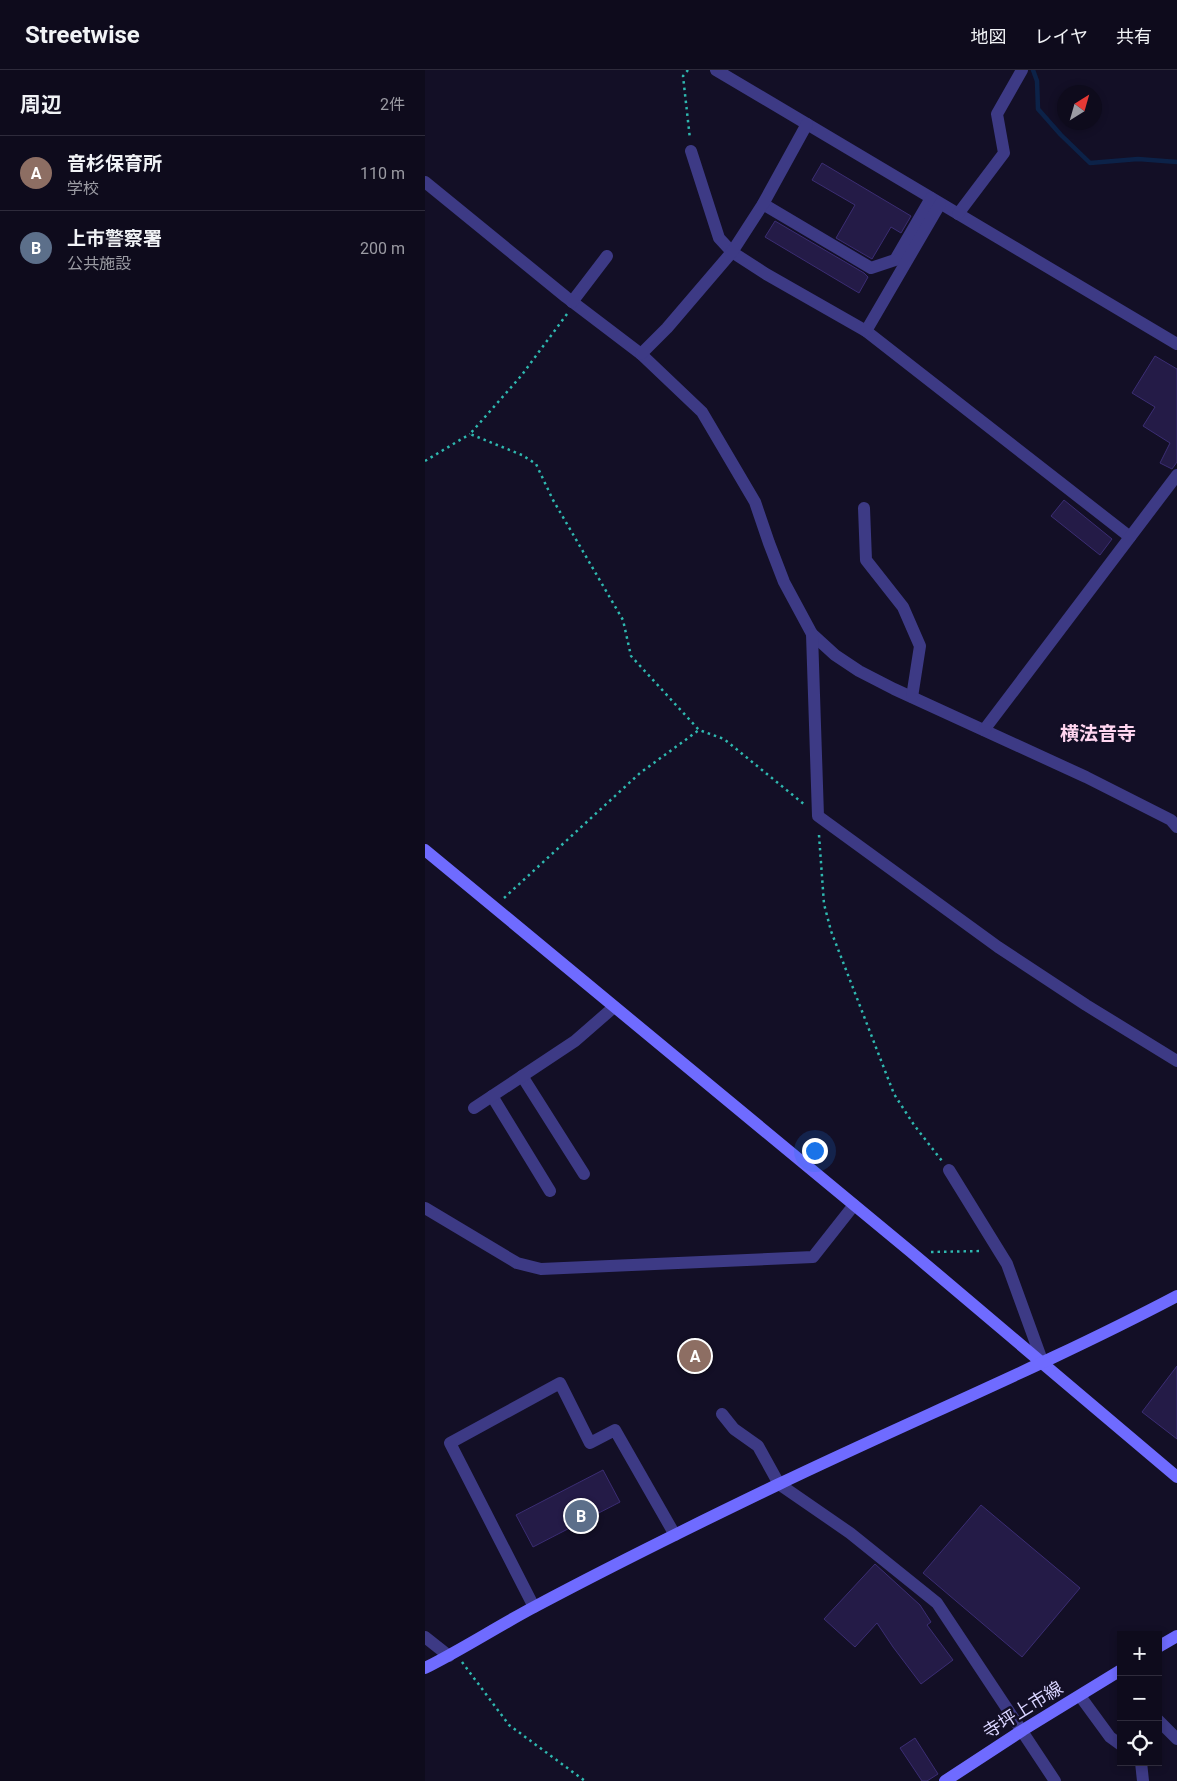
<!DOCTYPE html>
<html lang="ja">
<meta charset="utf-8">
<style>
body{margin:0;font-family:Roboto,"Noto Sans JP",sans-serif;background:#1c1929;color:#f1f3f6}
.controls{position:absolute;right:15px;bottom:15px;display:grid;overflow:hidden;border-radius:0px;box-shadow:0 2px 8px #0003}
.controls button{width:45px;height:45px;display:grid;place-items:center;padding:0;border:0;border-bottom:1px solid #2e2b3b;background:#0e0b1c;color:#f1f3f6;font:25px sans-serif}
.compass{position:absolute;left:632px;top:15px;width:45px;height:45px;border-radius:50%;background:#0e0b1c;box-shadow:0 2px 8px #0003;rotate:37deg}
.you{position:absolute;left:389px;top:1080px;width:18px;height:18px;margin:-12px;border:4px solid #fff;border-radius:50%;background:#1a73e8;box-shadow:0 0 0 8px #1a73e833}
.badge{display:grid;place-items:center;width:32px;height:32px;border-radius:50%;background:#00e5ff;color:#fff;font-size:16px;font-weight:700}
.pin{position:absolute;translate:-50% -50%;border:2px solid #fff;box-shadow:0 1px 5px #0006}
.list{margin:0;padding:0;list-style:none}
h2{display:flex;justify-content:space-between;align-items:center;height:65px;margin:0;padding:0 20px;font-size:21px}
h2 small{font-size:16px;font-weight:400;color:#9b9ba3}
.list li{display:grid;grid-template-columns:32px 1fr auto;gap:15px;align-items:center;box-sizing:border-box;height:75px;padding:0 20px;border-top:1px solid #2e2b3b}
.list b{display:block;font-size:19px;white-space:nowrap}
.list p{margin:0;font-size:16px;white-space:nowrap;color:#9b9ba3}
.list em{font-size:16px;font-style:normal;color:#9b9ba3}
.icon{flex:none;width:28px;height:28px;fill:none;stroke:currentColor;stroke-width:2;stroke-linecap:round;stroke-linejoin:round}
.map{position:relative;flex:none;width:752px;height:1711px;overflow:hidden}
header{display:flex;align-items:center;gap:30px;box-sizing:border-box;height:70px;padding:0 25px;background:#0e0b1c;border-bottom:1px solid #2e2b3b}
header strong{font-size:24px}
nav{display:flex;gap:28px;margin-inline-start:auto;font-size:18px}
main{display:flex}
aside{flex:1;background:#0e0b1c}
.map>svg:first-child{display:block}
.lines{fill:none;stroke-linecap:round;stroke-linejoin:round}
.stream{stroke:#0c2248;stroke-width:4.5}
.building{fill:#241b47;stroke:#3b2d73}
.path{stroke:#2fb8b0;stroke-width:2.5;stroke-dasharray:2.5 4;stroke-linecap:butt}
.street{stroke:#3d3a85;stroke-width:12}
.secondary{stroke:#6f6bff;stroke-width:12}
.labels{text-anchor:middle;stroke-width:5;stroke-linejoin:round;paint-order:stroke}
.street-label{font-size:18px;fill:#d9d4ff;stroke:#130f26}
.neighbourhood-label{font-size:19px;font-weight:bold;fill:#ffd6f0;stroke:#130f26}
</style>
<header>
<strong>Streetwise</strong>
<nav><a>地図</a><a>レイヤ</a><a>共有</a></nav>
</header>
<main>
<aside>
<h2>周辺<small>2件</small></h2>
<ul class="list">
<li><span class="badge" style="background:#8d6e63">A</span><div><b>音杉保育所</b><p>学校</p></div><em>110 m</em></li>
<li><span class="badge" style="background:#5c6f8a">B</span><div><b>上市警察署</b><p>公共施設</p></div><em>200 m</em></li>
</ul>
</aside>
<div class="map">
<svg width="752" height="1711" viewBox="0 0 752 1711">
<rect width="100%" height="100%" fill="#130f26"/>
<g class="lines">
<path class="stream" d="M608,0L612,11L613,39L636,65L665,93L713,89L752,92"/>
</g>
<g class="building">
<path d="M397,93L486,146L476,163L466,157L447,189L411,168L430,135L387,110Z"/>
<path d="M350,151L439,203L443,207L434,223L340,167Z"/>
<path d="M730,286L752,299V392L747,399L735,393L745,373L718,356L730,337L707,323Z"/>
<path d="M639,430L687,469L675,485L626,446Z"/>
<path d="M752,1296V1369L717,1342Z"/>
<path d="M178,1400L195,1432L108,1477L91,1445Z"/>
<path d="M556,1435L655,1518L597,1587L498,1503Z"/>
<path d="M450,1494L495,1535L506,1552L502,1555L528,1590L496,1614L468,1577L452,1553L430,1577L399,1549Z"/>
<path d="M490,1668L513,1704L502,1711H497L475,1678Z"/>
</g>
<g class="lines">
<g class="path">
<path d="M263,0L258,6L265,69"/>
<path d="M142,244L96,306L45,364L97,385L111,394L128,430L198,550L206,586L274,660L299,669L380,735"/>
<path d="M0,391L45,364"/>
<path d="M394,765L399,834L406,861L469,1024L489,1055L517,1091"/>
<path d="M79,828L215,703L274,660"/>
<path d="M506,1182L558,1181"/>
<path d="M37,1592L84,1655L160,1711"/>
</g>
<g class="street">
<path d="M291,0L752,274"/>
<path d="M266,81L294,168L307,182L341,204L441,261L705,467"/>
<path d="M0,112L141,227L216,284L277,342L330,432L344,473L359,512L387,564L410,585L434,601L469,619L661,707L746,750L752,757"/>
<path d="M338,134L446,198L470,190L506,128"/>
<path d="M533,144L579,83L572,44L597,0"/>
<path d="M147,232L182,186"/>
<path d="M441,261L515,134"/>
<path d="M216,284L242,258L307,182L338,134L382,54"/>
<path d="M439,438L441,490L478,537L495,576L487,627"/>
<path d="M387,564L393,746L573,877L661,935L752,991"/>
<path d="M559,660L752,405"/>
<path d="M97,1006L159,1104"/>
<path d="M67,1026L125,1121"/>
<path d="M49,1038L150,971L189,937"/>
<path d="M524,1100L582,1194L618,1293"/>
<path d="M0,1138L92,1193L116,1199L388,1187L429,1135"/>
<path d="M297,1344L309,1359L333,1376L354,1414L425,1463L512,1533L630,1711"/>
<path d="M109,1537L25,1373L135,1313L165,1373L190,1360L250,1465"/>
<path d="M0,1567L24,1586"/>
<path d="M655,1626L685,1667L696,1675"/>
<path d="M733,1650L752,1669"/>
<path d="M716,1692L718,1711"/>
</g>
<g class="secondary">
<path d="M0,780L486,1182L752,1407"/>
<path d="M733,1577L752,1566"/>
<path d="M0,1598C38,1579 73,1556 111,1536C190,1494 271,1454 352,1415C485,1351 621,1295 752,1226"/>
<path d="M520,1711L598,1660L696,1600"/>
</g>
</g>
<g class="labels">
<g class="street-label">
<text transform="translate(598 1640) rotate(-32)" y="6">寺坪上市線</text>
</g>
<g class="neighbourhood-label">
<text x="673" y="670">横法音寺</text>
</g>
</g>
</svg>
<div class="controls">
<button>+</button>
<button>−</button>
<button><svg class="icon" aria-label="locate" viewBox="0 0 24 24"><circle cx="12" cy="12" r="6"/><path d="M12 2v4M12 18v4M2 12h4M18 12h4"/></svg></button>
</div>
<svg class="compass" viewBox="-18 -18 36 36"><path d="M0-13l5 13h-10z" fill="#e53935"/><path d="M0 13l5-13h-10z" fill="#9b9ba3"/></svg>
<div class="you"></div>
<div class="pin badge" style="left:270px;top:1286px;background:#8d6e63">A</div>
<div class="pin badge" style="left:156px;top:1446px;background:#5c6f8a">B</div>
</div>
</main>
